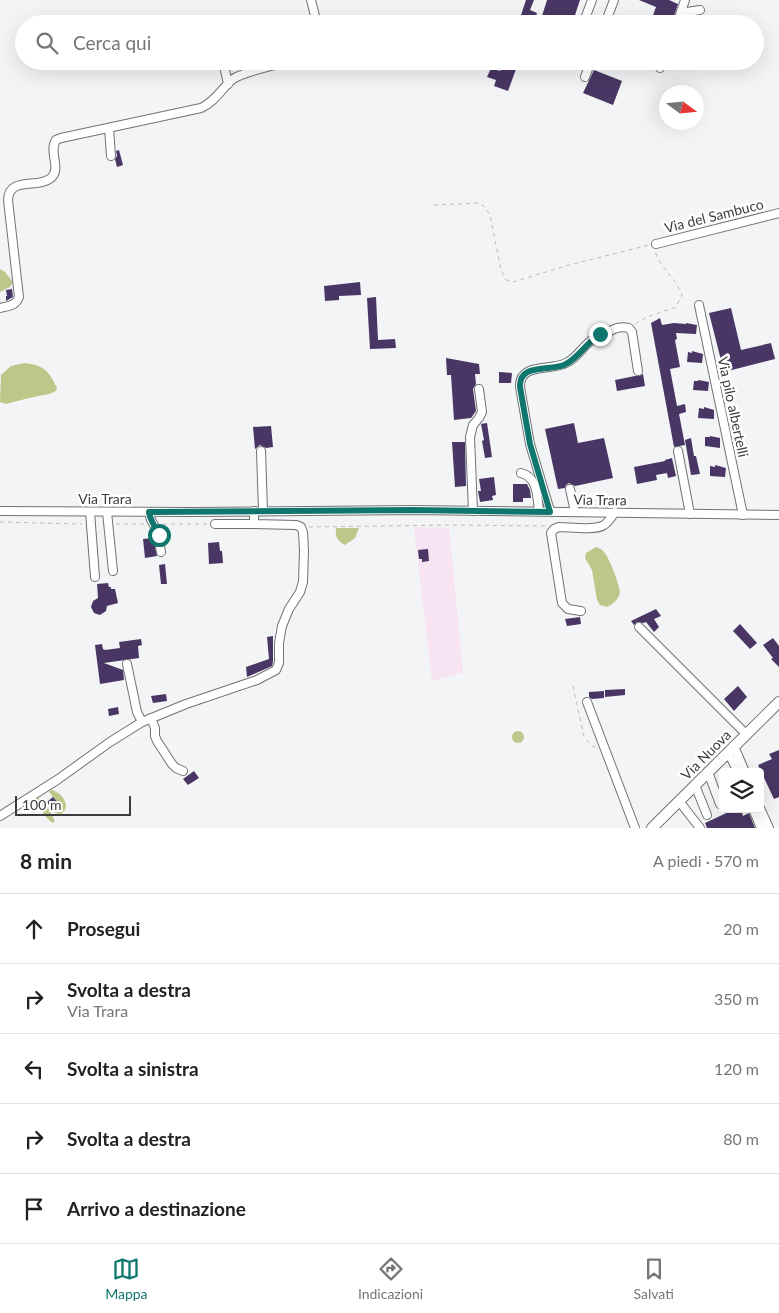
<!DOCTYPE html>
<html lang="it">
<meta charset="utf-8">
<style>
body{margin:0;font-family:Lato,sans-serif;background:#f2f2f2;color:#222}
.controls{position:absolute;right:15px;bottom:15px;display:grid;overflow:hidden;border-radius:5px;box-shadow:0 5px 20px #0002}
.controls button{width:45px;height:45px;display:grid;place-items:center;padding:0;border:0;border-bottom:1px solid #e0e0e0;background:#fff;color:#222;font:25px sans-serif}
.compass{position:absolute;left:659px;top:85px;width:45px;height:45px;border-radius:50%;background:#fff;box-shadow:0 5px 20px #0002;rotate:105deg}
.scale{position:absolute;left:15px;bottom:12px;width:116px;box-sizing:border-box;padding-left:5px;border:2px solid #3b3c3d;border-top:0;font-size:14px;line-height:18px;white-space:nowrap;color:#3b3c3d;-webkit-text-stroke:4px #fff;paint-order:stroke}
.stop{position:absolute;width:15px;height:15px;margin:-11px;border:4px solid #0f766e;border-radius:50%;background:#fff}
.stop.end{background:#0f766e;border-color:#fff;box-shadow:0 1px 5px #0008}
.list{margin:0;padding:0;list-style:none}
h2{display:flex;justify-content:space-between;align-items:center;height:65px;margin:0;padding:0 20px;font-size:21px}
h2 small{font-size:16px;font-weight:400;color:#767676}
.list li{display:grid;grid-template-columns:32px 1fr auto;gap:15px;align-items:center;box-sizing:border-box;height:70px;padding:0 20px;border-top:1px solid #e0e0e0}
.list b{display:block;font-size:19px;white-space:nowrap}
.list p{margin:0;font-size:16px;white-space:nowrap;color:#767676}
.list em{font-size:16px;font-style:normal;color:#767676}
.icon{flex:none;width:28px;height:28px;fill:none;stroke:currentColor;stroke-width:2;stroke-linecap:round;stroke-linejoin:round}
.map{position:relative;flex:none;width:779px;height:828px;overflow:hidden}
.search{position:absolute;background:#fff;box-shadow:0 5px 20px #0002;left:15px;right:15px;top:15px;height:55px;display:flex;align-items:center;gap:12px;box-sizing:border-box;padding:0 18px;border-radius:28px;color:#767676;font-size:19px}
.sheet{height:415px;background:#fff}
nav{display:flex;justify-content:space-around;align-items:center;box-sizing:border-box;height:70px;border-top:1px solid #e0e0e0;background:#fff;font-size:14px;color:#767676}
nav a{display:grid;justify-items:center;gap:2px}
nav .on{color:#0f766e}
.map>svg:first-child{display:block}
.industrial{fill:#f8e3f2}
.forest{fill:#bec689}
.building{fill:#493664}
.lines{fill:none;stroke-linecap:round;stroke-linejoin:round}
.minor-casing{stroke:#707273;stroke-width:10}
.major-casing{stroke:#707273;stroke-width:12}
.path{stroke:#bbbdbe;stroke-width:1;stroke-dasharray:4 4;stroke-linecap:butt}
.minor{stroke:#fff;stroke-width:8}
.major{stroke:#fff;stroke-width:10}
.route{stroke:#0f766e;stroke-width:6}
.labels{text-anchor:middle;stroke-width:5;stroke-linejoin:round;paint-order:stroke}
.street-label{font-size:14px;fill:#3b3c3d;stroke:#fff}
</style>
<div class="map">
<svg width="779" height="828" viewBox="0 0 779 828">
<rect width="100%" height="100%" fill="#f2f4f6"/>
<path class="industrial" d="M414,527L449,528L463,672L432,681Z"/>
<g class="forest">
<path d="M0,269L5,272L13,282L10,287L0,292Z"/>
<path d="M24,363C44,365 49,371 57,388L56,391L49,394L29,398L6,404L0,402L1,375L11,366Z"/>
<path d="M336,528H359L355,538L345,545C337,541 335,536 336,528Z"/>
<path d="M596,547C598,548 602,549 603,551C608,554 620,586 620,592C619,599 613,604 607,607L600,605L597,600L592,570L585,558L586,553Z"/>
<circle cx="518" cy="737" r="6"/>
<path d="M51,790C61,791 73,807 61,814L55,813L53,808C56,801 54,797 49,792Z"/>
<path d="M36,797C46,800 50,812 55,821L53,823C45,818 40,808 35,799Z"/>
</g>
<g class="building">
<path d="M526,0H534L530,10L537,13L533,24H518Z"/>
<path d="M547,0H580L572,24H562L556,21L553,19L542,16Z"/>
<path d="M639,0H669L678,4L673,19L667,17L665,24H650L656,7Z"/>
<path d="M728,15L734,17L732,24H725Z"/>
<path d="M504,61H519L508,91L494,86L496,80L487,77L491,68L500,71Z"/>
<path d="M594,70L622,81L613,105L583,93Z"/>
<path d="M119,150L123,165L117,167L115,159L117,156L116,151Z"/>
<path d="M360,282L361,295L339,296V300L325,301L324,286Z"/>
<path d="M12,289L13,297L6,301V296H7L6,290Z"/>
<path d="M376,297L378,340L395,339L396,348L370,349L367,298Z"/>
<path d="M731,308L741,350L771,343L775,359L724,372L709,313Z"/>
<path d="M660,318L662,325L674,323L686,324V323L697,325L696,334L676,333L677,339L675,340L680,367L670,369L677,406L685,404L686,412L679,414L685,445L674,447L651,323Z"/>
<path d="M692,351L703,354L702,363L687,362L688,352L692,353Z"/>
<path d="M446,358L479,364L480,374H475L476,384L473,389L476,411L471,418L454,420L451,375H447Z"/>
<path d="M499,372L512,373L511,383H499Z"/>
<path d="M643,374L645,386L617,391L615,380L635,376H639Z"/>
<path d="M698,380L709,382L708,391L693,390L694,381H698Z"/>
<path d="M704,407L714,410V419L698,418L699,408L704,409Z"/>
<path d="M487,423L492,457L485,458L482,441L484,440L481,424Z"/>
<path d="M574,423L578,443L604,438L613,478L575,486L569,483L566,485L565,488L558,489L545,429Z"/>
<path d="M271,426L273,447L266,448L260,445L255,449L253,427Z"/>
<path d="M710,436L720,438V448L705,446V437H710Z"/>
<path d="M691,438L694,456H696L700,474L691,475L685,440Z"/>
<path d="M452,442H465L466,486L455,487Z"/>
<path d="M672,458L676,476L668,478L667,473L656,475L657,480L637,484L634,467L665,461V460Z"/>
<path d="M715,465L726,468L725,477L710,476V466L715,467Z"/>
<path d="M494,477L496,495L492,496L493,500L480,502L478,491H481L479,479Z"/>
<path d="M513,484H527L530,490L531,498H523V502H513Z"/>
<path d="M153,538L157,556L145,558L143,539Z"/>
<path d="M219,542L220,551H222L223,563L209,564L208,543Z"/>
<path d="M428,549L429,561L422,562V559H419L418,550Z"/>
<path d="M165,564L167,584H161L159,565Z"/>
<path d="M108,583L109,587H111V589H115L118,603L107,606L106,611L100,615L94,613L91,607L93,601L98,598L97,584Z"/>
<path d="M656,609L661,616L654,619L659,627L654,632L646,622L643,623L637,622L634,625L631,621Z"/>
<path d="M580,617L581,624L567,626L565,619Z"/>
<path d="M740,624L757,643L750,649L733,631Z"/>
<path d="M273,636V662L272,666L247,677L246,667L269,659L267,637Z"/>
<path d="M773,638L779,646V667L771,659L773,658L763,645Z"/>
<path d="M141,639L142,645L138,646L139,658L104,663L123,670L124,680L100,684L95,645L102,644L103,649L105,650L120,648L119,642Z"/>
<path d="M738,686L747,697L734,711L724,699Z"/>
<path d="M625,689V695L605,697V690Z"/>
<path d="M604,691V698L592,699L589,697V692Z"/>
<path d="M166,694L167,701L153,703L151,696Z"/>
<path d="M118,707L119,714L109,716L108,709Z"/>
<path d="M779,750V797L774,799L758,765L772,759L769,754Z"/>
<path d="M194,771L199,778L188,785L183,779Z"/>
<path d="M53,797L58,803L51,808L47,802Z"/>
<path d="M735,809H741L743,816L749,813L755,828H707L705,823Z"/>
</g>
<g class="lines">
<defs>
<g id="minor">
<path d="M311,0L317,24"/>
<path d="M681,11L687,12L700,10"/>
<path d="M541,21L551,24"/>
<path d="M583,24L592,0"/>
<path d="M605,24L614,0"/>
<path d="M677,24L685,0"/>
<path d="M223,61L228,84"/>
<path d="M660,68L663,61"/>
<path d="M585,77L591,61"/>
<path d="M109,128L111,156"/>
<path d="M656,244L779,213"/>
<path d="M699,305L743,515"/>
<path d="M0,308C8,306 16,306 19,297L8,200C9,176 38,189 51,178C62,168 48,152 56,140L61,138L201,108C216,101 221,89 233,79C245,71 276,65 290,61"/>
<path d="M261,451L263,511"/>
<path d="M678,451L690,514"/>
<path d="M521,473C538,477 537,497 539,511"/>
<path d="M570,489L575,512"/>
<path d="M0,511L193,512L414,510L779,515"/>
<path d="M473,511L470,437L473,425L479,418L482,412L479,389"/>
<path d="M550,511L530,444L520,387C519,362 552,371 566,363C575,359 580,351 586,345C593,338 601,334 610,331C616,328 621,326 629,328L632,332L638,371"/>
<path d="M90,512L95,577"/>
<path d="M107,512L113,571"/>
<path d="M149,512L151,520L157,530L161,552"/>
<path d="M215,524H254"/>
<path d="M581,611L568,609L562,603L551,533L554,529L559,527C570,527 595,531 604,525C609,522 612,516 615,512"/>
<path d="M639,627L746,734"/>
<path d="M127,664L137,712L142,722"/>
<path d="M587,702L635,828"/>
<path d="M151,718L155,728V736L157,741L172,764L176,768L183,771"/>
<path d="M734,746L745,772"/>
<path d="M727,753L732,760L738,772"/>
<path d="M708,772L720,804"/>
<path d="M695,785L707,815"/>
<path d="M679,801L700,828"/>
<path d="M760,808L769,828"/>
<path d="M753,809L761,828"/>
<path d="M0,816L57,780L110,742L142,722L186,704L257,680L276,670L279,663V643L282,626L289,609L300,592L303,582L304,551L303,532L301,527L296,525L254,524V511"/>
</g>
<path id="major" d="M652,828L779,702"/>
</defs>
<use href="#minor" class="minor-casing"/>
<use href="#major" class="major-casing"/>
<g class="path">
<path d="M434,205L479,203L485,207L490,215L501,270L506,280L513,282L569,265L649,245"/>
<path d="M635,324L647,317L676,307L682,295C676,278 660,268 655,251"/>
<path d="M0,522L82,524"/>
<path d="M116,524H144"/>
<path d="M163,524H207"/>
<path d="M309,527L451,525L545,526"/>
<path d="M573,686L584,737L592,746L597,748"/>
</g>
<use href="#minor" class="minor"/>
<use href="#major" class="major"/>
</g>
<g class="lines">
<path class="route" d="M159,535C156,527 150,521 149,512L414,510L550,512L530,444L520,387C519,363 549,371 564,365C578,359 587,342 600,334"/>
</g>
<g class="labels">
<g class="street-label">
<text transform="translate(714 216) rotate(-14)" y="5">Via del Sambuco</text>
<text transform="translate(733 407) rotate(78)" y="5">Via pilo albertelli</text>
<text x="105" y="504">Via Trara</text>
<text transform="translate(600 500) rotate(1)" y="5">Via Trara</text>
<text transform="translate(706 755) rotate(-45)" y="5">Via Nuova</text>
</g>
</g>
</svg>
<div class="controls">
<button><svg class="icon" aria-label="layers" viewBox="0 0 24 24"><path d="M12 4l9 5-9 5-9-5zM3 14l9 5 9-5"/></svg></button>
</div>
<svg class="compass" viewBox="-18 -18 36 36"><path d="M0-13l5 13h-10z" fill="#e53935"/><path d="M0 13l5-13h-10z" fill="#767676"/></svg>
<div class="scale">100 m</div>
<div class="stop" style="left:159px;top:535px"></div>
<div class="stop end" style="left:600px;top:334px"></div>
<div class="search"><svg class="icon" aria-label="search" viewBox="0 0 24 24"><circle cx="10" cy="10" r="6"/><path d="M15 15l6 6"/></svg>Cerca qui</div>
</div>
<section class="sheet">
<h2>8 min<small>A piedi · 570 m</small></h2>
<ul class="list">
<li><svg class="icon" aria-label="ahead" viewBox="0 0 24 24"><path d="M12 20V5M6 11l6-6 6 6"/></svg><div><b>Prosegui</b></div><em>20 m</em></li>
<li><svg class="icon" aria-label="right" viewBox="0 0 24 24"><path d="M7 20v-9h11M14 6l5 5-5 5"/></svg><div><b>Svolta a destra</b><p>Via Trara</p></div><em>350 m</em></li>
<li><svg class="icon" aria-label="left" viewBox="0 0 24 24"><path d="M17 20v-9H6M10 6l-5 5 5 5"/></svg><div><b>Svolta a sinistra</b></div><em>120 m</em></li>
<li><svg class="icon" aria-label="right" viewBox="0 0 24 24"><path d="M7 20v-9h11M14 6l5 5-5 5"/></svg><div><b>Svolta a destra</b></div><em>80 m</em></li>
<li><svg class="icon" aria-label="arrive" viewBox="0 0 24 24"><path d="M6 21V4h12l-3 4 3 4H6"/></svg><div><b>Arrivo a destinazione</b></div></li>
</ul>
</section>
<nav>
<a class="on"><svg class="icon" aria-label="map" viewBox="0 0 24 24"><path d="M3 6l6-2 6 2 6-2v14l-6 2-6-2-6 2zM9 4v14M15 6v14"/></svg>Mappa</a>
<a><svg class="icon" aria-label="directions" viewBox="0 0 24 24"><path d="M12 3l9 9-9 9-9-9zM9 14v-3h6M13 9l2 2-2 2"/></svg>Indicazioni</a>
<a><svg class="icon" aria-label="saved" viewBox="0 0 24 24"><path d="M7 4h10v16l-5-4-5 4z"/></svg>Salvati</a>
</nav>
